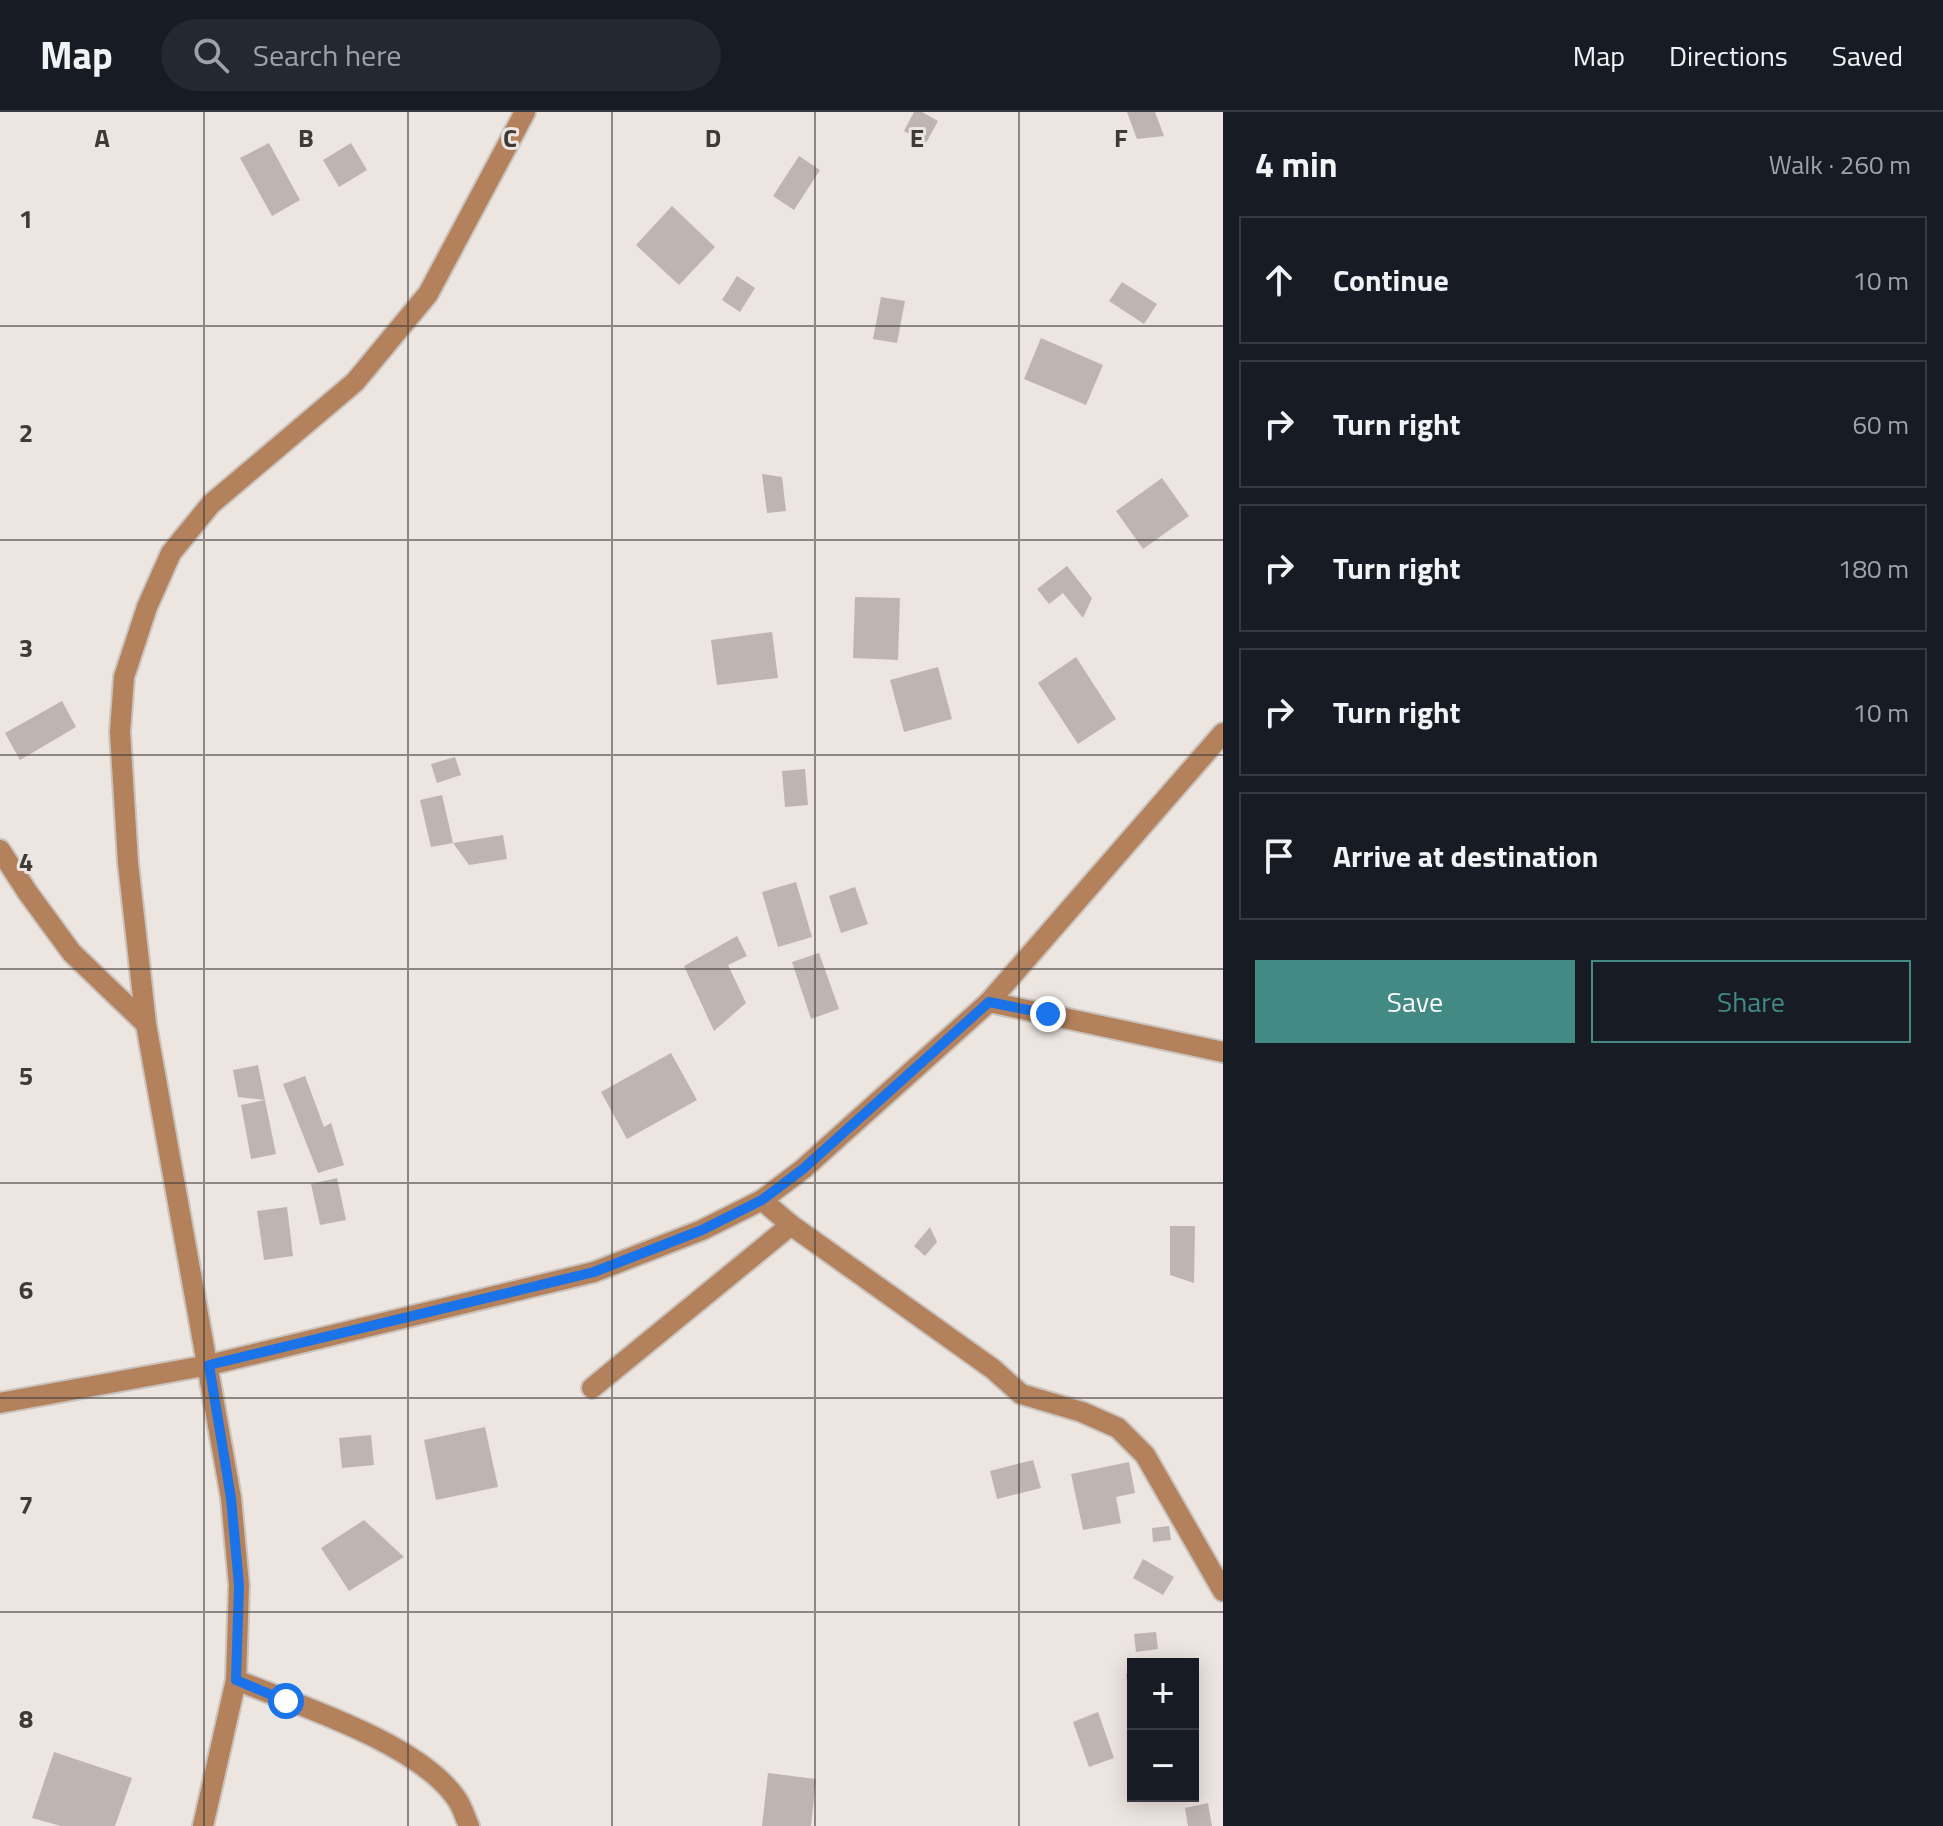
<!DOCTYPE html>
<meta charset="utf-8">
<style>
body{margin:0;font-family:"Titillium Web",sans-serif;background:#242831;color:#f1f3f6}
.controls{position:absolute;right:24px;bottom:24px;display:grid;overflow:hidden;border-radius:0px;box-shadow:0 4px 20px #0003}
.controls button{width:72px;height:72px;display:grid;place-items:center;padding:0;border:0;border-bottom:2px solid #363941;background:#171b24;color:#f1f3f6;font:40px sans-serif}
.stop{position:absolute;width:24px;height:24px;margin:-18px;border:6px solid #1a73e8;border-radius:50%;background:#fff}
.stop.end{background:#1a73e8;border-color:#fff;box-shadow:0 2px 8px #0008}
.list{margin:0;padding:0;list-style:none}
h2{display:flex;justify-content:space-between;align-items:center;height:104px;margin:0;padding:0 32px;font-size:34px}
h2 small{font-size:26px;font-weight:400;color:#9ea1a6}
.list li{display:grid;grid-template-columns:52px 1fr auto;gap:24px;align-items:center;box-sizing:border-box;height:128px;margin:0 16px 16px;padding:0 16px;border:2px solid #363941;border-radius:0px}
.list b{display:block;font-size:30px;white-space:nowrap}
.list em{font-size:26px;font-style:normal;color:#9ea1a6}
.actions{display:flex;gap:16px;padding:24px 32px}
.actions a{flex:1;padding:18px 0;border:2px solid #438a84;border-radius:0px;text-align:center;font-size:28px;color:#438a84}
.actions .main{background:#438a84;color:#fff}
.icon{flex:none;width:44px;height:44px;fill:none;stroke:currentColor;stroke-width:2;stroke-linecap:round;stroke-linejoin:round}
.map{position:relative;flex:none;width:1223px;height:1714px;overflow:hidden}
header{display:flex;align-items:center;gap:48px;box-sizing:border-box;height:112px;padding:0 40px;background:#171b24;border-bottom:2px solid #363941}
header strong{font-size:38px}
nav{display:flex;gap:44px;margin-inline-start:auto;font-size:28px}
.search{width:560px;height:72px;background:#242831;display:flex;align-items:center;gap:20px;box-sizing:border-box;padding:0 28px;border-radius:44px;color:#9ea1a6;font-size:30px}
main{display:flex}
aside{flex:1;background:#171b24}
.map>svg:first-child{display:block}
.building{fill:#beb5b3}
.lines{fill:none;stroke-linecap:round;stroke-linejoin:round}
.minor-casing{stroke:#cac3be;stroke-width:24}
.minor{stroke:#b4815d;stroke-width:20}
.route{stroke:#1a73e8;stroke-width:10}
.grid{fill:none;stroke:#3d3a38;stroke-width:2;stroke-opacity:0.55}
.grid-label{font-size:26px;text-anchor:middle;font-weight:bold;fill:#3d3a38;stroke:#ede5e0;stroke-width:6;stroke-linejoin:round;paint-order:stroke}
</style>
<header>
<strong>Map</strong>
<div class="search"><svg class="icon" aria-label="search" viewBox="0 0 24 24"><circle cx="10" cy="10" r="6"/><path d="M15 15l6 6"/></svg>Search here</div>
<nav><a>Map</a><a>Directions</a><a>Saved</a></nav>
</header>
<main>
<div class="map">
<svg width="1223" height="1714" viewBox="0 0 1223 1714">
<rect width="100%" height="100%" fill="#ede5e0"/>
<g class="building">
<path d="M914,0H922L938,9L926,31L904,19Z"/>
<path d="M1127,0H1155L1164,24L1137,27Z"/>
<path d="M269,31L300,88L272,104L240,46Z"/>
<path d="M351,31L367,58L339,75L323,48Z"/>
<path d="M799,44L820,58L794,98L773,84Z"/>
<path d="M672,94L715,135L679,173L636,133Z"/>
<path d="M737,164L755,176L740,200L722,188Z"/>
<path d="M1122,170L1157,192L1144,212L1109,189Z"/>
<path d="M881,185L905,189L897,231L873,227Z"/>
<path d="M1041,226L1103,253L1086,293L1024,267Z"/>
<path d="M762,362L782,365L786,399L767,401Z"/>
<path d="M1162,366L1189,404L1143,437L1116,399Z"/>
<path d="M1067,454L1092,486L1083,506L1063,481L1049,492L1037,477Z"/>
<path d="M855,485L900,486L898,548L853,546Z"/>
<path d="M772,520L778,566L717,573L711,528Z"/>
<path d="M1076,545L1116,607L1078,632L1038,571Z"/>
<path d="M938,555L952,607L904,620L890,568Z"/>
<path d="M62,589L76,615L20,648L5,621Z"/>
<path d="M455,645L461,663L437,671L431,652Z"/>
<path d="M805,657L808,693L785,695L782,659Z"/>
<path d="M442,683L453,731L503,723L507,747L469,753L453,731L431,735L420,688Z"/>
<path d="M796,770L812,825L778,835L762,780Z"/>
<path d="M855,775L868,812L841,821L829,784Z"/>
<path d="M737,824L747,844L728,853L746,891L714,919L684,854Z"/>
<path d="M819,841L839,897L811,907L792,850Z"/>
<path d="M671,941L697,988L627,1027L601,980Z"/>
<path d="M258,953L265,988L238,985L233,958Z"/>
<path d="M305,964L324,1015L331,1011L344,1053L318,1061L283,972Z"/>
<path d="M265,988L276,1042L251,1047L241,993Z"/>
<path d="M337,1066L346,1108L320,1113L311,1072Z"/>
<path d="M287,1095L293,1144L264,1148L257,1099Z"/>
<path d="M1170,1114H1195L1194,1171L1170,1163Z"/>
<path d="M930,1115L937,1130L925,1144L914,1134Z"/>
<path d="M485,1315L498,1375L436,1388L424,1328Z"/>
<path d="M371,1323L374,1353L342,1356L339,1326Z"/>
<path d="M1033,1348L1041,1376L997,1387L990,1359Z"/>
<path d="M1129,1350L1135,1381L1116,1385L1121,1411L1083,1418L1071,1362Z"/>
<path d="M364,1408L404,1445L349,1479L321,1436Z"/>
<path d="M1169,1414L1171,1428L1153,1430L1152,1416Z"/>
<path d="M1143,1447L1174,1465L1163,1483L1133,1466Z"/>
<path d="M1156,1520L1158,1537L1136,1540L1134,1522Z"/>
<path d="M1133,1561V1596H1131L1126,1562Z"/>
<path d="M1098,1600L1114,1646L1089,1655L1073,1610Z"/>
<path d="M54,1640L132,1666L115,1714H61L32,1706Z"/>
<path d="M768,1661L816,1667L811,1714H762Z"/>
<path d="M1208,1691L1212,1714H1188L1185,1696Z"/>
</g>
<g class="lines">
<defs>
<g id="minor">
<path d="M0,738L28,781L72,841L146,912"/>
<path d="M989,890L1223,940"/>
<path d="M762,1088L791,1113L993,1257L1021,1282L1082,1300L1118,1316L1145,1343L1223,1479"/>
<path d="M592,1276L791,1113"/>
<path d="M0,1291L209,1253L594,1160L702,1118L762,1088L803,1057L989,890L1223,621"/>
<path d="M236,1568C298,1593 418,1631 456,1686C462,1694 465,1705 469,1714"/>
<path d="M203,1714L236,1568L239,1473L231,1386L146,912L128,751L120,620L124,565L147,495L171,441L211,392L355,270L428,182L525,0"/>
</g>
</defs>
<use href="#minor" class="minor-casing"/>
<use href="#minor" class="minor"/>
</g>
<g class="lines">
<path class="route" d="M286,1589L236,1568L239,1473L231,1386L209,1253L594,1160L702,1118L762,1088L803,1057L989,890L1048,902"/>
</g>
<path class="grid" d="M204,0V1714M408,0V1714M612,0V1714M815,0V1714M1019,0V1714M0,214H1223M0,428H1223M0,643H1223M0,857H1223M0,1071H1223M0,1286H1223M0,1500H1223"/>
<g class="grid-label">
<text x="102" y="35">A</text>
<text x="306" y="35">B</text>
<text x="510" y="35">C</text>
<text x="713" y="35">D</text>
<text x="917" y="35">E</text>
<text x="1121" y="35">F</text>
<text x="26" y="116">1</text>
<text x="26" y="330">2</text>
<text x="26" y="545">3</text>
<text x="26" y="759">4</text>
<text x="26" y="973">5</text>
<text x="26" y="1187">6</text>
<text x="26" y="1402">7</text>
<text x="26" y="1616">8</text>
</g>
</svg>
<div class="controls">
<button>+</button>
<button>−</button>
</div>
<div class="stop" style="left:286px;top:1589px"></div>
<div class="stop end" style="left:1048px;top:902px"></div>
</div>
<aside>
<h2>4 min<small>Walk · 260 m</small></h2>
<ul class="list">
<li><svg class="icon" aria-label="ahead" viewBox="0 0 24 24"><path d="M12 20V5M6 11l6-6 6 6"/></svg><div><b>Continue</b></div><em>10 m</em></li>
<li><svg class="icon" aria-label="right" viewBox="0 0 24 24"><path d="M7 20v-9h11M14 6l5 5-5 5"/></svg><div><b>Turn right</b></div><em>60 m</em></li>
<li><svg class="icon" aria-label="right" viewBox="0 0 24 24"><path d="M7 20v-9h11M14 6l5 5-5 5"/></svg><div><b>Turn right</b></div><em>180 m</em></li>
<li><svg class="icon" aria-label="right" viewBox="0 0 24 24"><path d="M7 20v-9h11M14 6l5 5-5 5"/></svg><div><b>Turn right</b></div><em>10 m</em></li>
<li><svg class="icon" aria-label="arrive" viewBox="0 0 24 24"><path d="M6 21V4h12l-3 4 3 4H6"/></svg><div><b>Arrive at destination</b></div></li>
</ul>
<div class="actions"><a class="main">Save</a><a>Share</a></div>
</aside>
</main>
